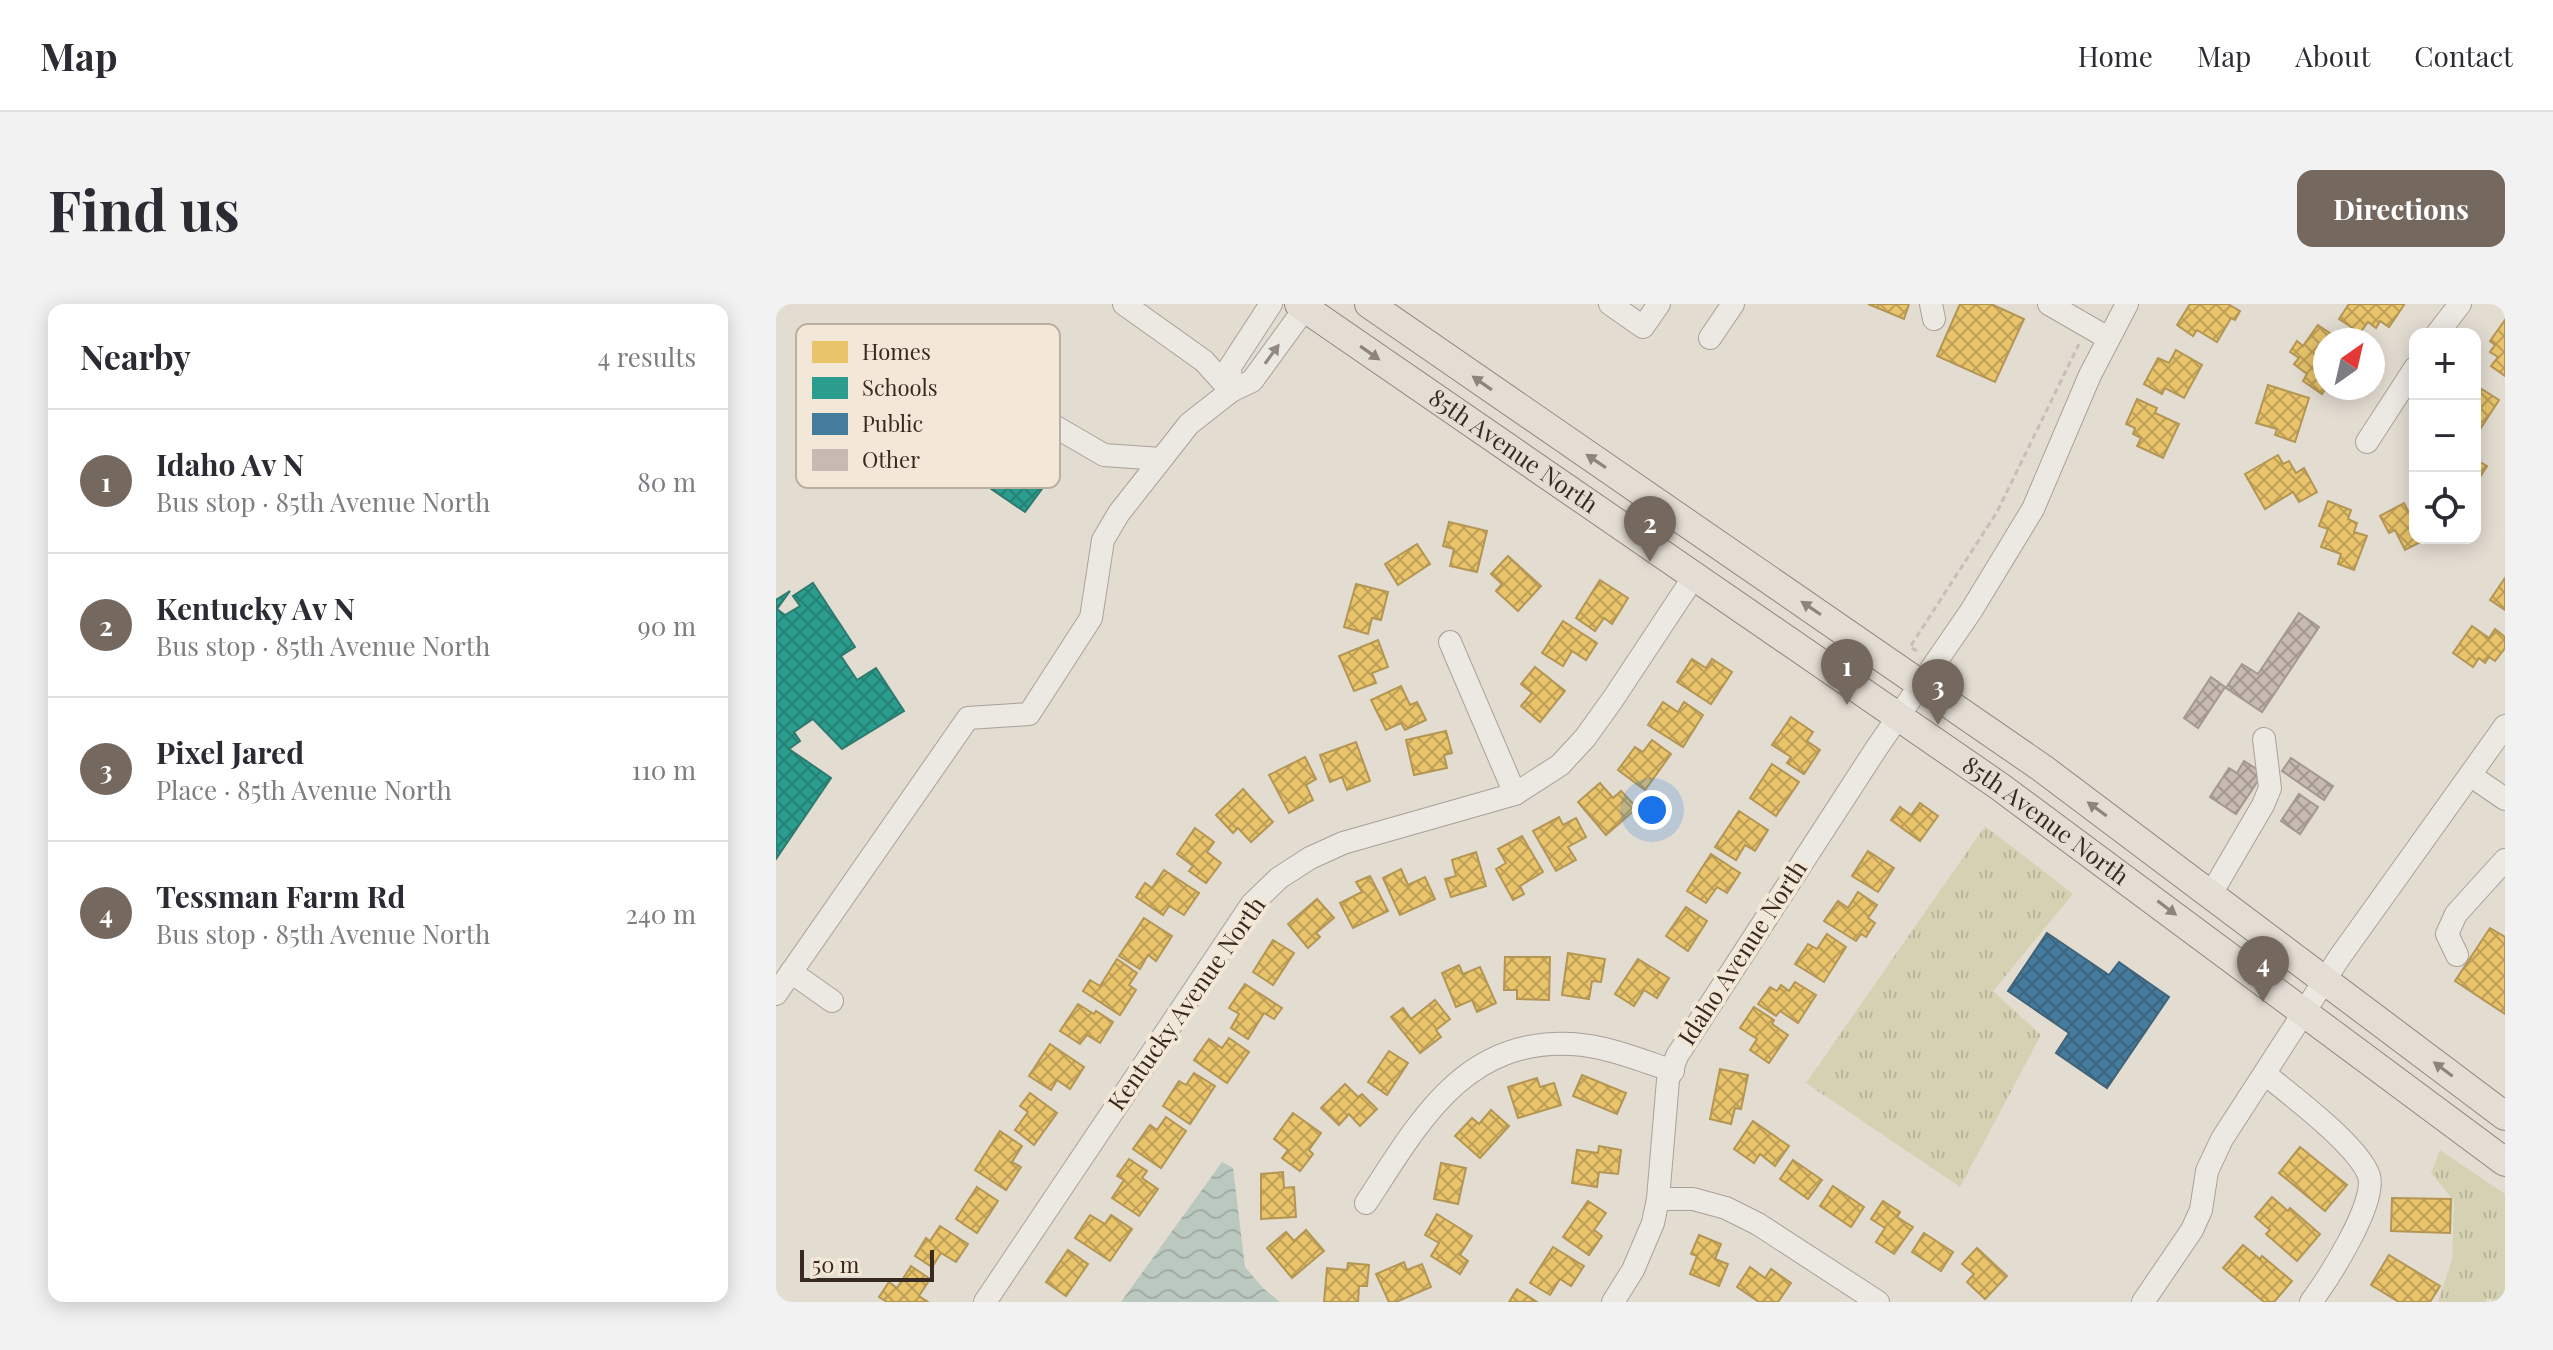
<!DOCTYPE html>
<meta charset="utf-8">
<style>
body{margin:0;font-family:"Playfair Display",serif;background:#f2f2f3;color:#2b2b33}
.controls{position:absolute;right:24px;top:24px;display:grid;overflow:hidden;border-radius:16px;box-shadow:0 4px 20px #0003}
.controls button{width:72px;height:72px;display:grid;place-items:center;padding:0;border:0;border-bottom:2px solid #e1e1e2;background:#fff;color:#2b2b33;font:40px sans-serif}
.compass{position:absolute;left:1537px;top:24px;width:72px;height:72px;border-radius:50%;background:#fff;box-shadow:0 4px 20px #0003;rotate:34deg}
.scale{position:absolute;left:24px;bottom:20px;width:134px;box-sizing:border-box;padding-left:8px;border:4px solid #382a21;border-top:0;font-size:22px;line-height:28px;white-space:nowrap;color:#382a21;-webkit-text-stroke:6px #f3e8d8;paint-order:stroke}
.you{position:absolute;left:876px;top:506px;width:28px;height:28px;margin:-20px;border:6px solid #fff;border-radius:50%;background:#1a73e8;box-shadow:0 0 0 12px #1a73e833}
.badge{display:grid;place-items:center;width:52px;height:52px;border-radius:50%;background:#74685f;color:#fff;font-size:26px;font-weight:700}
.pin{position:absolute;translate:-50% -66px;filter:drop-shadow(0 2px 4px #0008)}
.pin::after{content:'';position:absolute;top:42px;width:28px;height:24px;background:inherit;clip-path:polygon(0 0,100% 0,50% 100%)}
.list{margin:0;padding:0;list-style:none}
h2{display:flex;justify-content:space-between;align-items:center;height:104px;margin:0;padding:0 32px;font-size:34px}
h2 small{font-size:26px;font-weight:400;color:#7c7c81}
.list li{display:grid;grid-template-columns:52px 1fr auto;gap:24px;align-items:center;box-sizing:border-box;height:144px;padding:0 32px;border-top:2px solid #e1e1e2}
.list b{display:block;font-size:30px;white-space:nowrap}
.list p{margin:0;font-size:26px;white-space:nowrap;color:#7c7c81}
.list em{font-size:26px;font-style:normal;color:#7c7c81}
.icon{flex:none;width:44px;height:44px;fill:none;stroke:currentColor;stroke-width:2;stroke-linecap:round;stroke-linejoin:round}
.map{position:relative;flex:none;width:1729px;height:998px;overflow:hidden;border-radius:16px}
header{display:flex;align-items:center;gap:48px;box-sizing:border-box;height:112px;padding:0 40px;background:#fff;border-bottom:2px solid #e1e1e2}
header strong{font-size:38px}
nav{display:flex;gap:44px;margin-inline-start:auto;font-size:28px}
.intro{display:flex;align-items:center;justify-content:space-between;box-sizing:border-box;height:192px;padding:0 48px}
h1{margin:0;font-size:56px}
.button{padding:20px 36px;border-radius:16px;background:#74685f;color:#fff;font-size:28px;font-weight:700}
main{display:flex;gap:48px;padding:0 48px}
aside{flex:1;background:#fff;border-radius:16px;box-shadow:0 4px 20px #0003}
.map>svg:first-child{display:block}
.grass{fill:url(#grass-tufts)}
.water{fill:url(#water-waves)}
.homes{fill:url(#homes-cross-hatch);stroke:#b49654;stroke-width:2}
.schools{fill:url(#schools-cross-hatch);stroke:#2e7a6e;stroke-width:2}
.public{fill:url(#public-cross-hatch);stroke:#416378;stroke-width:2}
.building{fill:url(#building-cross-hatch);stroke:#a49890;stroke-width:2}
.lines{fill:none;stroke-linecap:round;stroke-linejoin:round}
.minor-casing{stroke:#a9a199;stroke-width:24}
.major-casing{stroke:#8f8780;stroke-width:30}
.path{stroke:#c5bfb8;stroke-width:3;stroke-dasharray:6 4;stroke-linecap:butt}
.minor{stroke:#ece8e2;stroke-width:22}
.major{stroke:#e4ddd4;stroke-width:28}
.oneway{fill:#8e847a}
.oneway2{fill:#928982}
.labels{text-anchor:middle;stroke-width:8;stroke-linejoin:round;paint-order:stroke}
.street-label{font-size:24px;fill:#382a21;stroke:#f3e8d8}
.key{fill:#f3e8d8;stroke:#bbafa1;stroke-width:2}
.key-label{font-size:22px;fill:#382a21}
</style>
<header>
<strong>Map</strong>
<nav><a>Home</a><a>Map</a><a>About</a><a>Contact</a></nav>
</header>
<div class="intro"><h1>Find us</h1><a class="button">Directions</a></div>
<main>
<aside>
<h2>Nearby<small>4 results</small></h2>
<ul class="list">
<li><span class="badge">1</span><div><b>Idaho Av N</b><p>Bus stop · 85th Avenue North</p></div><em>80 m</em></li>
<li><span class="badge">2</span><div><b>Kentucky Av N</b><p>Bus stop · 85th Avenue North</p></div><em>90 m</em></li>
<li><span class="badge">3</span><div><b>Pixel Jared</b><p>Place · 85th Avenue North</p></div><em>110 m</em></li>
<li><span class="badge">4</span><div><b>Tessman Farm Rd</b><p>Bus stop · 85th Avenue North</p></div><em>240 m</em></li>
</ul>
</aside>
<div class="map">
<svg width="1729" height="998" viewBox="0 0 1729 998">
<defs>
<pattern id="grass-tufts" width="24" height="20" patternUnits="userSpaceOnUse" patternTransform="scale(2)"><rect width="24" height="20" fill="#d5d2b4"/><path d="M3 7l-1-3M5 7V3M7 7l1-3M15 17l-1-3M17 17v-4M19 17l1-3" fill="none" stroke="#b8b49a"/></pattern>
<pattern id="water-waves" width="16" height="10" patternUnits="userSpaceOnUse" patternTransform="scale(2)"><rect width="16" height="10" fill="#bac8bf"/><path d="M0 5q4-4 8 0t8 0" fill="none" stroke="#a1aca4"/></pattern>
<pattern id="homes-cross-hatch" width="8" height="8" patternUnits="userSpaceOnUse" patternTransform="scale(2)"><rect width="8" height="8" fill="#e9c46a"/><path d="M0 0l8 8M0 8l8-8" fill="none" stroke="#be9f57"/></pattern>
<pattern id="schools-cross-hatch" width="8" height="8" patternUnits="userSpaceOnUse" patternTransform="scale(2)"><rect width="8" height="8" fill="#2a9d8f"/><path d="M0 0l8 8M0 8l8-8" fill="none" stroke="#258074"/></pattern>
<pattern id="public-cross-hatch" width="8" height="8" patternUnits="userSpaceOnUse" patternTransform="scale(2)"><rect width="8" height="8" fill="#457b9d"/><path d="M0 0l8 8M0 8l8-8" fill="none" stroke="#3b6580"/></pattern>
<pattern id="building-cross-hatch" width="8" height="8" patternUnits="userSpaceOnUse" patternTransform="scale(2)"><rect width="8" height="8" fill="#c7bab2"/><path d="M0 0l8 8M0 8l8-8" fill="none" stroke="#a39790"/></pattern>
</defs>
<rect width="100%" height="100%" fill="#e3dcd1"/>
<g class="grass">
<path d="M1209,522L1297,590L1217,687L1265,731L1184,883L1030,779Z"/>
<path d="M1664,846L1729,890V998L1711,995L1709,998H1662L1676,956L1678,897L1655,869Z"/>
</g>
<path class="water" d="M446,858L457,864L469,963L488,985L504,998H345Z"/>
<g class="homes">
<path d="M1092,0H1133L1128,15Z"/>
<path d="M1184,0H1215L1248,15L1219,78L1161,52Z"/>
<path d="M1414,0H1452L1464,7L1459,16L1455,14L1441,38L1421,26L1417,32L1401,21Z"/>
<path d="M1573,0H1626L1628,1L1613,23L1604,17L1600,24L1592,18L1584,29L1563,15Z"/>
<path d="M1729,16V72L1715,62L1722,53L1714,48L1719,41L1714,37Z"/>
<path d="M1542,21L1564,36H1549L1550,84L1546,90L1527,77L1531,70L1518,60L1523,54L1514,48L1521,37L1527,42Z"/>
<path d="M1400,46L1426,61L1408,94L1389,84L1386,90L1368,80L1382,54L1393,59Z"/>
<path d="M1492,81L1533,94L1519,138L1499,131L1501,125L1480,119Z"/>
<path d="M1701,82L1723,96L1701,130L1699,86Z"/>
<path d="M1361,95L1381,104L1379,109L1403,120L1387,154L1361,142L1365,134L1357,130L1359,124L1350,120Z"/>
<path d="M1502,151L1507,160L1513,157L1520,169L1528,164L1541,188L1523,198L1517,188L1489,205L1469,170Z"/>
<path d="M1699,155L1711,162L1699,181Z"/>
<path d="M1552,197L1575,206L1572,215L1581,219L1578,228L1591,232L1578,266L1562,260L1565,250L1545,243L1552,225L1543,222Z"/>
<path d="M1628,199L1632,207L1639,203V234H1652L1629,246L1619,226L1613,229L1604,212Z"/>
<path d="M673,218L711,227L701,268L674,262L678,245L667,242Z"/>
<path d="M641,240L654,260L622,281L609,260Z"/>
<path d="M732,252L765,282L742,307L720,287L726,280L715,270Z"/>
<path d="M1729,274V306L1714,296Z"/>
<path d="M824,276L852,294L836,320L828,314L819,327L800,314Z"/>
<path d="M580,280L612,288L605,316L596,314L592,330L568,323Z"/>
<path d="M787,317L821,339L810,356L796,347L787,362L766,349Z"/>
<path d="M1696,322L1713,334L1719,325L1729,333V344L1719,357L1713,353L1709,359L1703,354L1697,363L1677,349Z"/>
<path d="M602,336L612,363L596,369L600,379L578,387L563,352Z"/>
<path d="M916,355L930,364L936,355L956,368L935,400L901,378Z"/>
<path d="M759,363L789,387L764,418L745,402L756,389L745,380Z"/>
<path d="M625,382L634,401L641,398L650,416L629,426L625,419L610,426L595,396Z"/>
<path d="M887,398L902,408L908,398L927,411L907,443L872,421Z"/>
<path d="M1015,413L1037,428L1031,437L1044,446L1028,470L1011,459L1015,453L996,441Z"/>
<path d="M670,427L676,449L668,451L671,464L638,471L630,436Z"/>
<path d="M876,436L895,450L869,486L842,466L859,443L867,448Z"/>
<path d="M580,438L594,477L571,486L566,473L554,478L544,451Z"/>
<path d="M529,453L540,475L530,481L537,496L513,509L493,471Z"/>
<path d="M996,460L1023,478L1000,512L974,494Z"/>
<path d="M824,479L837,494L845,487L861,504L830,531L802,498Z"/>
<path d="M467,485L497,518L475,538L462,524L457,529L440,511Z"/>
<path d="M1144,499L1162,512L1144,537L1115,516L1124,503L1135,511Z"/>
<path d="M963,507L992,526L979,547L969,541L960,556L939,543Z"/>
<path d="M783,513L787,521L800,514L810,533L792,543L800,556L780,567L757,527Z"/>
<path d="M419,524L438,538L431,548L445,559L430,579L413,567L417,562L401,550Z"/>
<path d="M746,532L767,568L744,582L748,590L737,596L720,565L730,559L722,545Z"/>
<path d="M1092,547L1118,564L1102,588L1076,572Z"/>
<path d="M700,548L710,582L675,593L669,575L680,572L676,556Z"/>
<path d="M935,550L964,569L951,589L941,583L930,599L911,587Z"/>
<path d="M625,565L632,581L649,573L659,595L624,611L607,574Z"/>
<path d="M388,566L423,589L408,611L393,602L387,611L360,593L369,579L376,584Z"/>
<path d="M594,572L612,607L577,624L564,599L586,588L580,578Z"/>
<path d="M1082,588L1101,601L1092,614L1099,619L1090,633L1085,630L1080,637L1048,617L1062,597L1072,604Z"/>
<path d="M541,595L558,614L540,629L544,633L532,644L512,620Z"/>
<path d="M910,603L931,617L912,647L890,632Z"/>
<path d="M368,614L396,632L380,657L372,651L364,665L343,652Z"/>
<path d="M1714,624L1729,633V710L1679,677Z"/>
<path d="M1051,630L1070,643L1048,678L1019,660L1032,640L1041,645Z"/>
<path d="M497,636L518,649L497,681L477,668Z"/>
<path d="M792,649L829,655L825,678L816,677L813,695L786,691Z"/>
<path d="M729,653H774L773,696L741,695V686H728Z"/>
<path d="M341,655L361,669L353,681L360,686L344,711L307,687L314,676L324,682Z"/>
<path d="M862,655L893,674L881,694L868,686L858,702L839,690Z"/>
<path d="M683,661L687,670L704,663L720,699L701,708L696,696L680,703L666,669Z"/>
<path d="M1019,678L1040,691L1022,719L1004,707L1000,712L982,700L994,683L1001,687L1005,681L1013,687Z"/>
<path d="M469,680L506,704L498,715L488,709L472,735L455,724L463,710L453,704Z"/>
<path d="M659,696L674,715L660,726L665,733L644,749L615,713L627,704L635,715Z"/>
<path d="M302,700L318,710L320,707L337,718L324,739L311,731L304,740L284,727Z"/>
<path d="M978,703L998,716L996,720L1012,731L993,759L974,746L981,735L964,724Z"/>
<path d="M453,734L473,748L451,779L418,756L433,735L446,744Z"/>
<path d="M274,740L308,763L294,785L281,776L275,786L253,772Z"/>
<path d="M613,747L632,759L611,791L592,778Z"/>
<path d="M944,765L972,771L965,805L959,804L955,820L934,815Z"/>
<path d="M418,769L439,782L414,820L387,802L403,777L410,781Z"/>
<path d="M806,771L850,789L841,810L797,792Z"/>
<path d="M761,774L764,783L778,779L785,801L742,814L732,783Z"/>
<path d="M569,780L582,793L586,790L601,805L584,822L573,810L563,821L545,804Z"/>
<path d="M254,789L281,809L258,841L239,826L252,808L244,802Z"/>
<path d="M715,806L733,822L704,854L679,832L696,814L703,820Z"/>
<path d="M517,809L545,829L533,846L537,850L524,867L506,854L512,846L498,835Z"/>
<path d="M390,813L410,827L385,864L357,845L374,821L381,826Z"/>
<path d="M977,817L1013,842L999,862L984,850L978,859L958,845Z"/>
<path d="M224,827L246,842L236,858L245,863L230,886L199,866Z"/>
<path d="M823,842L845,846L842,870L823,868L821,883L796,879L801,846L822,849Z"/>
<path d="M1524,843L1571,881L1549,907L1503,869Z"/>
<path d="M353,855L371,867L366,874L382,885L363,912L336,894L348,876L341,872Z"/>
<path d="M1017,856L1046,876L1032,895L1004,875Z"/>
<path d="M665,859L690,864L682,900L658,895Z"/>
<path d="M507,868L508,884L518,883L520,913L485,915V870Z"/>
<path d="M1057,882L1088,903L1075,923L1044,902Z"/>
<path d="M201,883L222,897L201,929L180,915Z"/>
<path d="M1496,893L1512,907L1514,904L1544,930L1521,957L1490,930L1494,926L1479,913Z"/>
<path d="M1616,894L1675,895L1674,929L1615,927Z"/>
<path d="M812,897L830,909L818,926L826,932L813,951L787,933Z"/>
<path d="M1107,897L1124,908L1121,913L1137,923L1118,950L1100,938L1109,924L1095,915Z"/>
<path d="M661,910L696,932L684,951L692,957L684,970L655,952L663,939L649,931Z"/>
<path d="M314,911L329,920L335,911L356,925L334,957L299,934Z"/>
<path d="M164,922L192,940L180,958L165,949L156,963L139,952L150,934L154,937Z"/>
<path d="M530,926L548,947L516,974L491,944L510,928L518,937Z"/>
<path d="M1148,929L1177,948L1165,967L1136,948Z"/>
<path d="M923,931L945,940L939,955L952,960L943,982L914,970L921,952L915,950Z"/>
<path d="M1467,941L1484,955L1486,952L1516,977L1498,998H1488L1447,964Z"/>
<path d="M777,943L808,962L795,982L784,975L774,991L754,979Z"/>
<path d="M1201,944L1231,972L1209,995L1191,978L1198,970L1186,960Z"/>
<path d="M292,946L312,960L290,992L270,978Z"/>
<path d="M1613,951L1664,982L1654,998H1623L1595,981Z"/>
<path d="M628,958L631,966L646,960L655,983L620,998H613L600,970Z"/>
<path d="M572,959L593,961L591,982H583L582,998H548L551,964L571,966Z"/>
<path d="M135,962L154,975L143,992L152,998H111L103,993L113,978L121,984Z"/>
<path d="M974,963L989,974L995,965L1015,979L1002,998H983L961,983Z"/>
<path d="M741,985L761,998H733Z"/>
</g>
<g class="schools">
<path d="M186,41L255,89L218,142L271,178L249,208L170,154L175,147L133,117Z"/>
<path d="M37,279L79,343L65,352L81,376L100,364L128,407L66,445L37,415L18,428L24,437L13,445L55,474L0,555V296L14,287L1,305L9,311L24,302L17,292Z"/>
</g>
<path class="public" d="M1271,629L1333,671L1343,658L1393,693L1331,784L1280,749L1293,729L1232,687Z"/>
<g class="building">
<path d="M1523,309L1543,323L1486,408L1450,384L1466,360L1482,370Z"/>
<path d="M1435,373L1449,383L1422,424L1408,414Z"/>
<path d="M1515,454L1557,482L1548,496L1506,467Z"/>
<path d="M1468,457L1487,469L1460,510L1434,493L1453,464L1461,469Z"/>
<path d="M1523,490L1542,503L1524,530L1505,517Z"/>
</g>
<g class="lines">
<defs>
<g id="minor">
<path d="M348,0L428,57L455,87"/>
<path d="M834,0L867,23L883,0"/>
<path d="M1155,0L1158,15"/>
<path d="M1273,0L1332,34"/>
<path d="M1661,30L1684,0"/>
<path d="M934,34L957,0"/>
<path d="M455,87L454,63L495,0"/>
<path d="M273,119L328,151L385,155"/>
<path d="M1591,138L1639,64"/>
<path d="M674,338L739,490"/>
<path d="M1694,471L1729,495"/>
<path d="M1435,590L1487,501L1494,484L1488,435"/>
<path d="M1681,651L1671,630L1680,610L1729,556"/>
<path d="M15,668L56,697"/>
<path d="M0,690L192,414L253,410L315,314L327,236L343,209L413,120L455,87L476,77L532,0"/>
<path d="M1489,770C1515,791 1583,842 1593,872C1601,899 1552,975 1535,998"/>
<path d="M882,895H917L950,904L982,920L1102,998"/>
<path d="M590,899C642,820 687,734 796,740C831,742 864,756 897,767"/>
<path d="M209,998L476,600L503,574L534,554L567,539L739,490L784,461L809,434L837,395L919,271"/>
<path d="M837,998L857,966L877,919L882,895L892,776L901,752L1100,445L1195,307L1257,205L1314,71L1351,0"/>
<path d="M1367,998L1416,926L1425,906L1431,867L1446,835L1563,654L1729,422"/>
</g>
<g id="major">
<path id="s1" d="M523,0L1223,482L1729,858"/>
<path d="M593,0L1266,464L1729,812"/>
</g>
</defs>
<use href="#minor" class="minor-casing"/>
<use href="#major" class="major-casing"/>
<path class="path" d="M1141,347L1134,343L1221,208L1303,40"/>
<use href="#minor" class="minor"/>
<use href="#major" class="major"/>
</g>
<defs><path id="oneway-solid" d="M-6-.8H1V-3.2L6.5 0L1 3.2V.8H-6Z" transform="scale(2)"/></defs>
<g class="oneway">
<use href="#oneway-solid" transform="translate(594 49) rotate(35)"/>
<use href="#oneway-solid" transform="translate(706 79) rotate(-145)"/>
<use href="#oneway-solid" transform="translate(820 157) rotate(-146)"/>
<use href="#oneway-solid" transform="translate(1035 304) rotate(-146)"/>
<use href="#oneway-solid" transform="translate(1321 505) rotate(-144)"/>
<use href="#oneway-solid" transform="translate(1391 604) rotate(37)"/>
<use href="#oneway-solid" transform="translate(1667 765) rotate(-143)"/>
</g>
<use class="oneway2" href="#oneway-solid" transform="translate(496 50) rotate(-54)"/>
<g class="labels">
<g class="street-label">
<text dy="8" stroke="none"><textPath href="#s1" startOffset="260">85th Avenue North</textPath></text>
<text dy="8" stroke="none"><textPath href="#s1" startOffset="908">85th Avenue North</textPath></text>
<text transform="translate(967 649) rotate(-57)" y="8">Idaho Avenue North</text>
<text transform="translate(411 700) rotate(-55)" y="8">Kentucky Avenue North</text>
</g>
</g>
<rect x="20" y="20" width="264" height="164" rx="12" class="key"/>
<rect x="36" y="37" width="36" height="22" fill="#e9c46a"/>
<rect x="36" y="73" width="36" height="22" fill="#2a9d8f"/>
<rect x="36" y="109" width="36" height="22" fill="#457b9d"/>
<rect x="36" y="145" width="36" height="22" fill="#c7bab2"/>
<g class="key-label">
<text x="86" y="56">Homes</text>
<text x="86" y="92">Schools</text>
<text x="86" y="128">Public</text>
<text x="86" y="164">Other</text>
</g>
</svg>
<div class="controls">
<button>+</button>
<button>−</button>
<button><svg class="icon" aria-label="locate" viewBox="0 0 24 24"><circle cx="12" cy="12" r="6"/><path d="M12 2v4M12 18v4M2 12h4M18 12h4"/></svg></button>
</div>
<svg class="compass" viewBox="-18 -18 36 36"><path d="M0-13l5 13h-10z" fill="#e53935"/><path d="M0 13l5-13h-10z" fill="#7c7c81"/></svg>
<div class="scale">50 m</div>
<div class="you"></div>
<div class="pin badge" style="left:1071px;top:401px">1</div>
<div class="pin badge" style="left:874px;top:258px">2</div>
<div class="pin badge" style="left:1162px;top:421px">3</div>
<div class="pin badge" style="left:1487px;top:698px">4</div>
</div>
</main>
